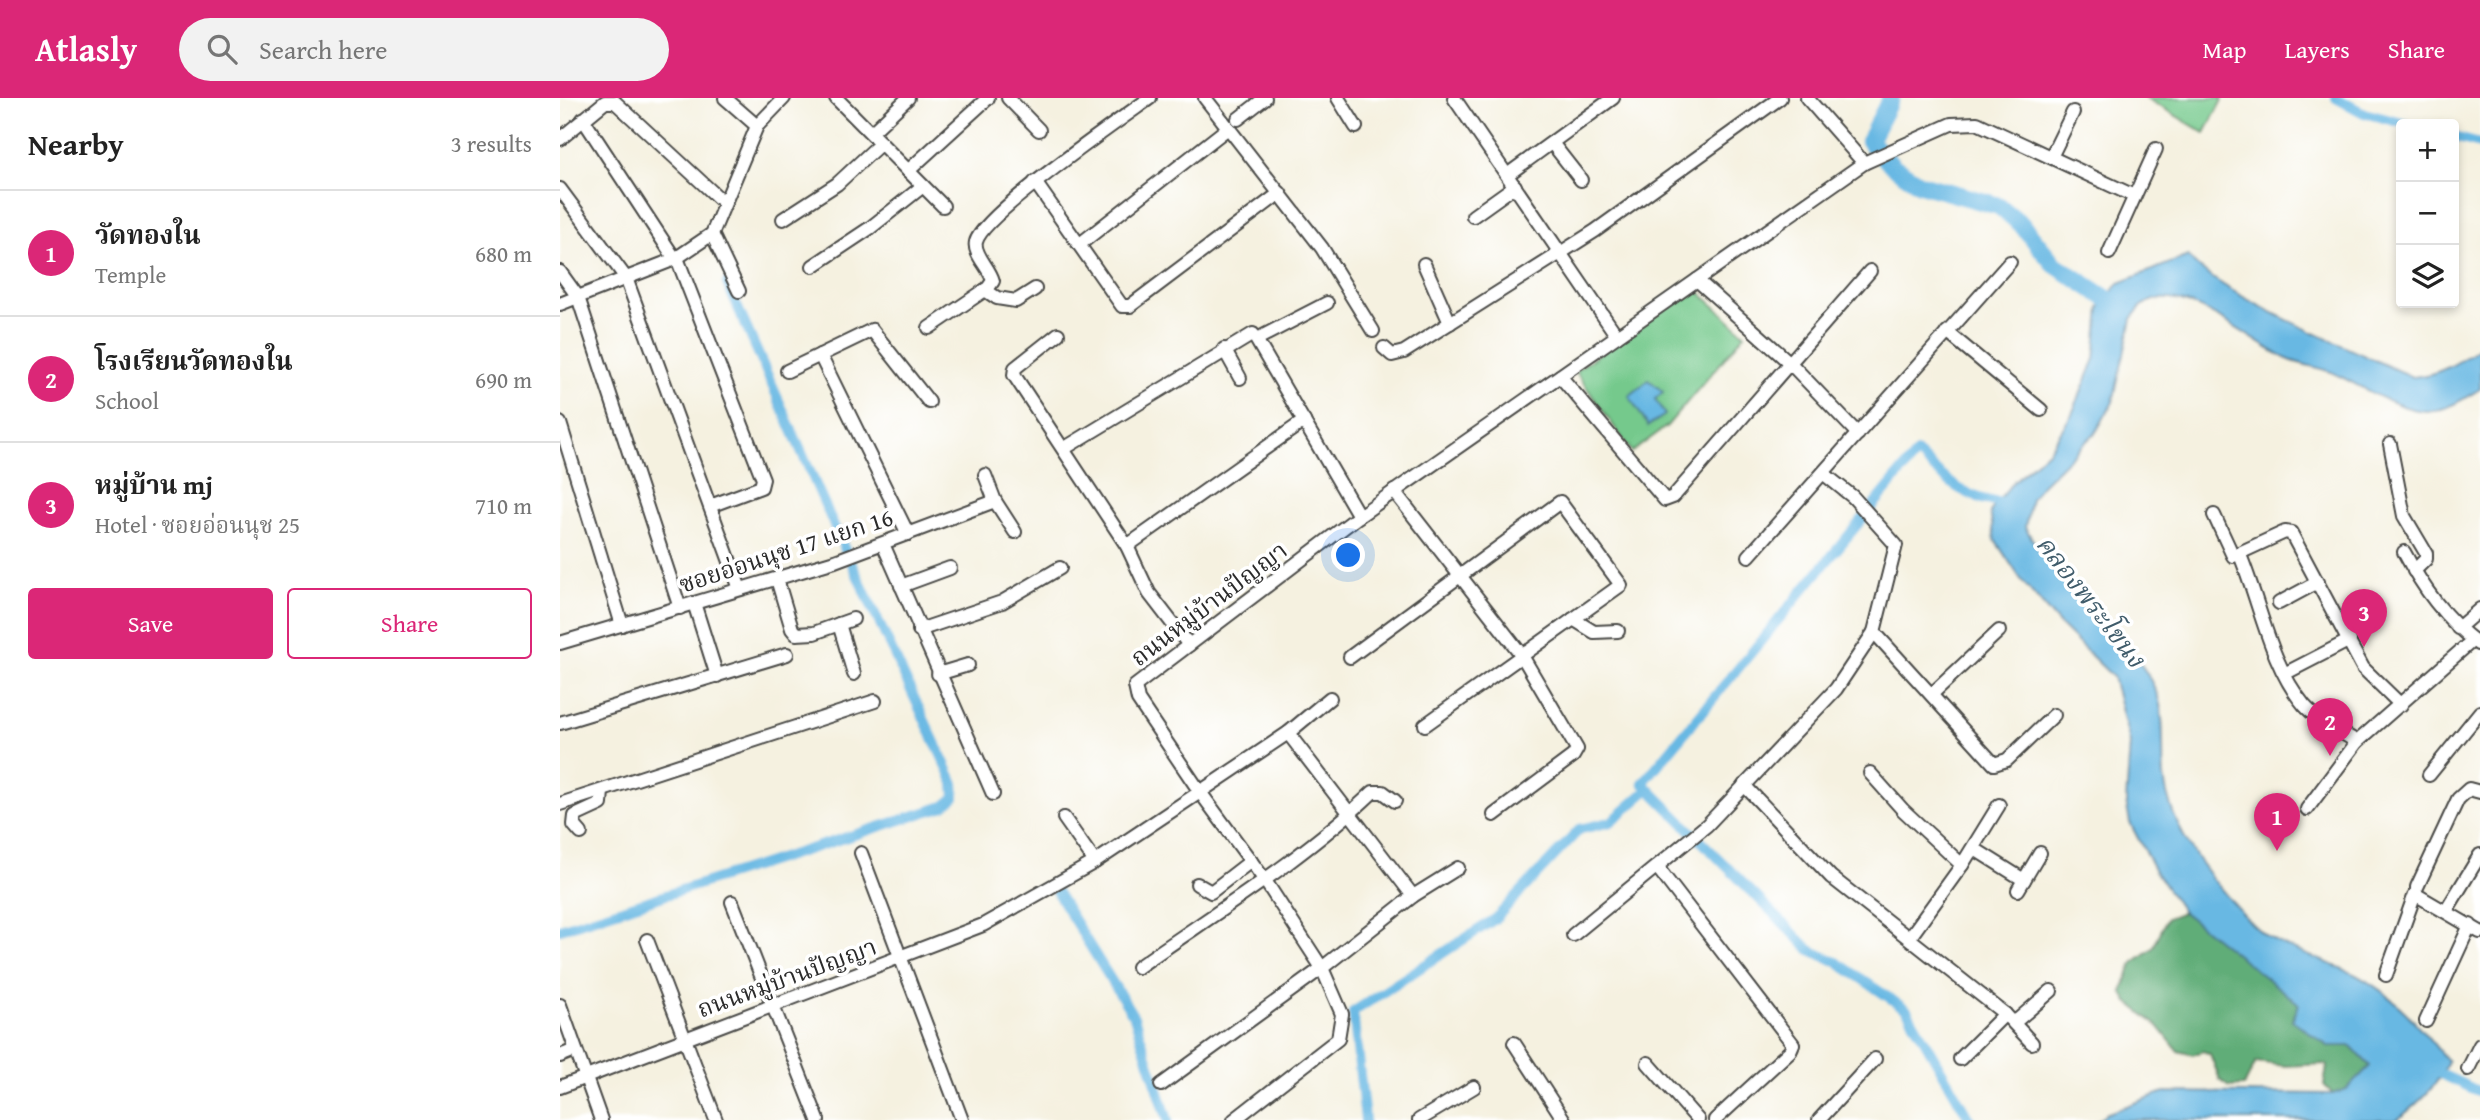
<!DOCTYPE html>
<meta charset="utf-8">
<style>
body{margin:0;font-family:"Gentium Book Plus","Noto Serif Thai",serif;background:#f2f2f2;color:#222}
.controls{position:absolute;right:21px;top:21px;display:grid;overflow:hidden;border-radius:7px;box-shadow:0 4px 10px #0003}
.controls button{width:63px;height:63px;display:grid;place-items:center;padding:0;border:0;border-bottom:2px solid #e0e0e0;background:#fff;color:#222;font:35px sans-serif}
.you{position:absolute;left:789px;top:458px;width:24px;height:24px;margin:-18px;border:5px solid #fff;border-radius:50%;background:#1a73e8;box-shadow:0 0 0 10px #1a73e833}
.badge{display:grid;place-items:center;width:46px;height:46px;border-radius:50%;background:#db2777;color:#fff;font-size:23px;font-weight:700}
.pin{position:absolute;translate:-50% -58px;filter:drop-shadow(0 2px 4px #0008)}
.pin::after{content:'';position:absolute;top:37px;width:24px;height:21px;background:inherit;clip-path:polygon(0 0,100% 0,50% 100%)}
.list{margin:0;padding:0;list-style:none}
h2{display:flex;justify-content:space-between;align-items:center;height:91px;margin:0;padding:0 28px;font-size:30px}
h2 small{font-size:23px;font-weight:400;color:#767676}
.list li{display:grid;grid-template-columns:46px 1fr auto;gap:21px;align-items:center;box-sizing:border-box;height:126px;padding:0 28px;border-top:2px solid #e0e0e0}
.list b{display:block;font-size:26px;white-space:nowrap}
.list p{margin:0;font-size:23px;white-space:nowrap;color:#767676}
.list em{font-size:23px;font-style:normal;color:#767676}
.actions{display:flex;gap:14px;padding:21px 28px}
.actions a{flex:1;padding:16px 0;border:2px solid #db2777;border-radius:7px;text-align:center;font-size:24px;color:#db2777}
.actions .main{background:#db2777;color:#fff}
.icon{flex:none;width:38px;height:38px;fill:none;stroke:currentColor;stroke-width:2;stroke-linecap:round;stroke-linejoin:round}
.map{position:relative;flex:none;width:1920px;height:1022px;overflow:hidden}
header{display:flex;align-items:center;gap:42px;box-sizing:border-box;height:98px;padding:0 35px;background:#db2777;color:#fff}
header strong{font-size:33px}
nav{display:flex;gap:38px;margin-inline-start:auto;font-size:24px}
.search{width:490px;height:63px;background:#f2f2f2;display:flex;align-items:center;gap:18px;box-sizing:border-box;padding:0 24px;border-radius:38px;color:#767676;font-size:26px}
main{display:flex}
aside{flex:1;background:#fff}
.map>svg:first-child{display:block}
.green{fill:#75c98c;stroke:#507a5c;stroke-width:2}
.forest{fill:#60ad78;stroke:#466c52;stroke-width:2}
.water{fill:#68b8e3;stroke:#4a7287;stroke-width:2}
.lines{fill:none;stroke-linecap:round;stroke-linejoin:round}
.canal{stroke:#68b8e3;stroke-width:10}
.river{stroke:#68b8e3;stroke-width:18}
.minor-casing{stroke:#494946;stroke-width:16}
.minor{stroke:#fff;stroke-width:12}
.labels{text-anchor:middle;stroke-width:7;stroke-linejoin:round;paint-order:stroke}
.street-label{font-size:24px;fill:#2b2b2b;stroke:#fff}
.water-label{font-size:26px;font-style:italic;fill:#405c6b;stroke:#fff}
</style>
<header>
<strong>Atlasly</strong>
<div class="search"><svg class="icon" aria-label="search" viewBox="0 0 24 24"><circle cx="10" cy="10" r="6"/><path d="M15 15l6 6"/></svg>Search here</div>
<nav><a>Map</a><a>Layers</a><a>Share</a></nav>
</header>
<main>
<aside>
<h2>Nearby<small>3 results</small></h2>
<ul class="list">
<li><span class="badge">1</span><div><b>วัดทองใน</b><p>Temple</p></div><em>680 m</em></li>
<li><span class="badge">2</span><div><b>โรงเรียนวัดทองใน</b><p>School</p></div><em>690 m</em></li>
<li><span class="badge">3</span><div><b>หมู่บ้าน mj</b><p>Hotel · ซอยอ่อนนุช 25</p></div><em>710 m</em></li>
</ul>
<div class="actions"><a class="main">Save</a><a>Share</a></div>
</aside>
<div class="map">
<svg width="1920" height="1022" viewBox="0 0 1920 1022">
<rect width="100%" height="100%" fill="#fff"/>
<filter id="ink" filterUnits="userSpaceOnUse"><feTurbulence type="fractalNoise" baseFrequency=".0143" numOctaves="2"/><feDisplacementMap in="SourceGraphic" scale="14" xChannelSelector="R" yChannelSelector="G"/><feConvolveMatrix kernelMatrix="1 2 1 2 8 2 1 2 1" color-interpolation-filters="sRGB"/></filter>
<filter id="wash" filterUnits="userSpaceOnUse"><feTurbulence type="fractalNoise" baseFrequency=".00686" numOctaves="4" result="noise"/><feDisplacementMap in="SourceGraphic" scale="28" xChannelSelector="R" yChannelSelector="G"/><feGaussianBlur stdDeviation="1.57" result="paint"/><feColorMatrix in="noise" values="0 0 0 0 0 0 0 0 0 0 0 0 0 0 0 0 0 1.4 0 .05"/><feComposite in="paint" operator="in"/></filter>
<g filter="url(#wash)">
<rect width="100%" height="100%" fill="#f5f1e0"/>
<g class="green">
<path d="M1586,0H1663L1645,35Z"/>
<path d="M1134,189L1185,236L1107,328L1072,354L1015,273Z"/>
</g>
<path class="forest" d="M1623,814L1740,906L1732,921L1768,948H1791L1810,968L1787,991L1773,996L1764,987L1767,968L1764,966L1725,968L1696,964L1684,988L1669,989L1660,982L1650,956L1643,953L1633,957L1618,953L1598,928L1568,904L1562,894L1573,865L1593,850L1607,820Z"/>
<g class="water">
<path d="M1628,158C1657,197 1801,255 1852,279C1880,277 1898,265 1920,249V291C1905,300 1885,314 1866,313C1837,312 1798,286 1771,274C1756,268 1739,267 1725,260C1689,243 1601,164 1572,221L1553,304L1536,334L1480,389L1471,401L1465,429C1478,452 1493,474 1511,493C1543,525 1583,555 1598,599C1605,620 1602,655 1604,678C1610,735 1654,785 1692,826C1715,850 1767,862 1796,877C1834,896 1862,931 1888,964C1878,988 1857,1006 1837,1022H1539L1545,1016L1604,994L1773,996L1787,991L1810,968L1791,948H1768L1732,922L1739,906L1623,814L1595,773L1570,725L1566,704L1570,645L1553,579L1499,526L1462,483L1435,442L1430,414L1452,385L1489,352L1512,316L1535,261L1540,210L1546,201L1559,185Z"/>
<path d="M1089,282L1103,294L1095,301L1105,317L1088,328L1069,298Z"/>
</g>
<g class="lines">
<g class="canal">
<path d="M1776,0L1804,15L1846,26"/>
<path d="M1894,39L1920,46"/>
<path d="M496,793L574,919L608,1022"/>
<path d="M0,831L384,708L395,699L394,685L276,432L167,185"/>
<path d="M1872,972L1920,994"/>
<path d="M805,1022L793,914L935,821L1020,731L1051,724L1089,691"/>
<path d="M1410,1022L1347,912L1277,864L1250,852L1083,685L1357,355C1387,383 1406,403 1449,406"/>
</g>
<path class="river" d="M1331,0L1309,43L1334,69L1360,86L1439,108L1461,126L1494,166L1558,208"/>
</g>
</g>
<g filter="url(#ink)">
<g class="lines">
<defs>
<g id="minor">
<path d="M165,0L197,28"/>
<path d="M276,0L383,108"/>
<path d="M448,0L479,32"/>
<path d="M645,0L762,150L813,233"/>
<path d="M778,0L796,29"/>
<path d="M1247,0L1304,65"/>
<path d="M23,21L115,161"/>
<path d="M678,21L705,0"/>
<path d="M311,35L348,0"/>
<path d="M0,41L45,4H55L164,105"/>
<path d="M992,45L1021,82"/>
<path d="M1491,59L1513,14"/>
<path d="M348,73L428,0"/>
<path d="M947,77L1053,0"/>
<path d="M475,84L562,208H570L720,95"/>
<path d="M0,91L66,180L180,491"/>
<path d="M913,118L955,88"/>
<path d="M223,121L277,86L321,45"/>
<path d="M152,136L179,193"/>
<path d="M520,146L668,30"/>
<path d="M1549,155L1596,51"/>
<path d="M117,160L203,381L201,389L150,408"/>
<path d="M864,166L890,225"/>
<path d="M253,168L310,130L363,88"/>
<path d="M0,174L18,199L120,510"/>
<path d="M1137,182L1230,265L1298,336"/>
<path d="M425,192L437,200L456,203L475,191"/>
<path d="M0,206L115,161L152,136L197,28L224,0"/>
<path d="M369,230L428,190L433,183C430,170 413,156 416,144C422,117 561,21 590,0"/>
<path d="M1387,234L1481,312"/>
<path d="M498,236L455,270L454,277L567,448L589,495L629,547"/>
<path d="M1057,238L1304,65L1391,26L1417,25L1574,98"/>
<path d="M697,241L767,205"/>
<path d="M824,250L832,257L844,254L1035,133L1220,0"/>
<path d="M664,251L680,280"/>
<path d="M260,257L348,436"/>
<path d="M227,273L312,232L369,304"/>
<path d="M1000,278L1105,402L1113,399L1310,173"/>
<path d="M0,325L62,527"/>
<path d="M1830,346L1844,418L1866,455V461L1854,473"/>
<path d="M505,350L693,236L799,418"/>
<path d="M834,393L961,556L1017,651L1013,658L934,717"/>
<path d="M435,403L455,434"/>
<path d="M1654,417L1673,458L1725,434L1731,435L1803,570L1841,607"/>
<path d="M323,446L433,696"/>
<path d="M567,448L744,323"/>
<path d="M1844,454C1863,490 1885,521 1918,546"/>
<path d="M1680,457C1700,505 1710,566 1744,607C1757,622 1780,633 1797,644L1913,542"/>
<path d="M1189,458L1450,164"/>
<path d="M217,481L232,531L236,536L254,535L293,521"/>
<path d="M341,488L390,470"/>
<path d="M134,505L157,578"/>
<path d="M1719,505L1758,484"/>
<path d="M1013,521L1034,534L1058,533"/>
<path d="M279,526L294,576"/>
<path d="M1898,530L1920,511"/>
<path d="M359,532L442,504L500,470"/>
<path d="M1314,534L1434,666L1447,662L1494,617"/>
<path d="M0,545L275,463L435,403L425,377"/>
<path d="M790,559L1000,404L1061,487L865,627"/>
<path d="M1726,575L1790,542"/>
<path d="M378,576L408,567"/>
<path d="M1372,596L1439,533"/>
<path d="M0,625L227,556"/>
<path d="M728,635L853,798"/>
<path d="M1310,675L1343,712L1402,767"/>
<path d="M1869,677L1920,614"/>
<path d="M1184,687L1271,779L1445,916L1472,945"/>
<path d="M0,706L315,603"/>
<path d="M1747,711L1797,644"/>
<path d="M504,720L535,764"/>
<path d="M21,735L14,727L15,718L41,706L42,693"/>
<path d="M1413,750L1464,782"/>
<path d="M301,755L402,1022"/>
<path d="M1097,769L1233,946L1230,953L1155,1022"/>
<path d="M637,786L651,794L691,763"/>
<path d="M1857,789L1898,701L1909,691L1920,694"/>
<path d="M1458,792L1480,755"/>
<path d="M172,804L258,1022"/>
<path d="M1886,813L1920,757"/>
<path d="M1013,837L1147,727L1276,591L1314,534L1336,447L1293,399L1263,375"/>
<path d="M1350,839L1402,767L1439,707"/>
<path d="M87,842L156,1022"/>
<path d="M578,869C658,813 743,761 813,694H823L835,703"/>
<path d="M1826,877L1855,796L1920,834"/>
<path d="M0,907L41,1022"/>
<path d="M1866,923L1910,827"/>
<path d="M1454,925L1491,893"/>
<path d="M954,945L1004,1022"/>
<path d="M0,958L15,952"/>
<path d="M1400,961L1445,916"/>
<path d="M1088,965L1138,1022"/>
<path d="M1908,971L1920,947"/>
<path d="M601,987L762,870L704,781L640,694L728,635L770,600"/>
<path d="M0,989L423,827L535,764L640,694L578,602L575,588L799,418L1057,238L894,0"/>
<path d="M674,1022L778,941L782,916L762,870L853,798L898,770"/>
<path d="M859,1022L914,989"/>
<path d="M1259,1022L1315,961"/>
</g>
</defs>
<use href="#minor" class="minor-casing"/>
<use href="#minor" class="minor"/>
</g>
</g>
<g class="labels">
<g class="street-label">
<text transform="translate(226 453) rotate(-18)" y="8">ซอยอ่อนนุช 17 แยก 16</text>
<text transform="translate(649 506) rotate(-37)" y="8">ถนนหมู่บ้านปัญญา</text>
<text transform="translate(227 880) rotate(-20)" y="8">ถนนหมู่บ้านปัญญา</text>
</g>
<g class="water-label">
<text transform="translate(1531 503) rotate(52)" y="9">คลองพระโขนง</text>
</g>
</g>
</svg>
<div class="controls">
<button>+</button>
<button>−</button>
<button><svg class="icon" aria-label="layers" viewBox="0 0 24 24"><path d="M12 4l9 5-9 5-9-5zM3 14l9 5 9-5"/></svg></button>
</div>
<div class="you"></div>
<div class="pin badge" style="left:1717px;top:753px">1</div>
<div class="pin badge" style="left:1770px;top:658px">2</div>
<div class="pin badge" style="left:1804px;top:549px">3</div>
</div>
</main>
